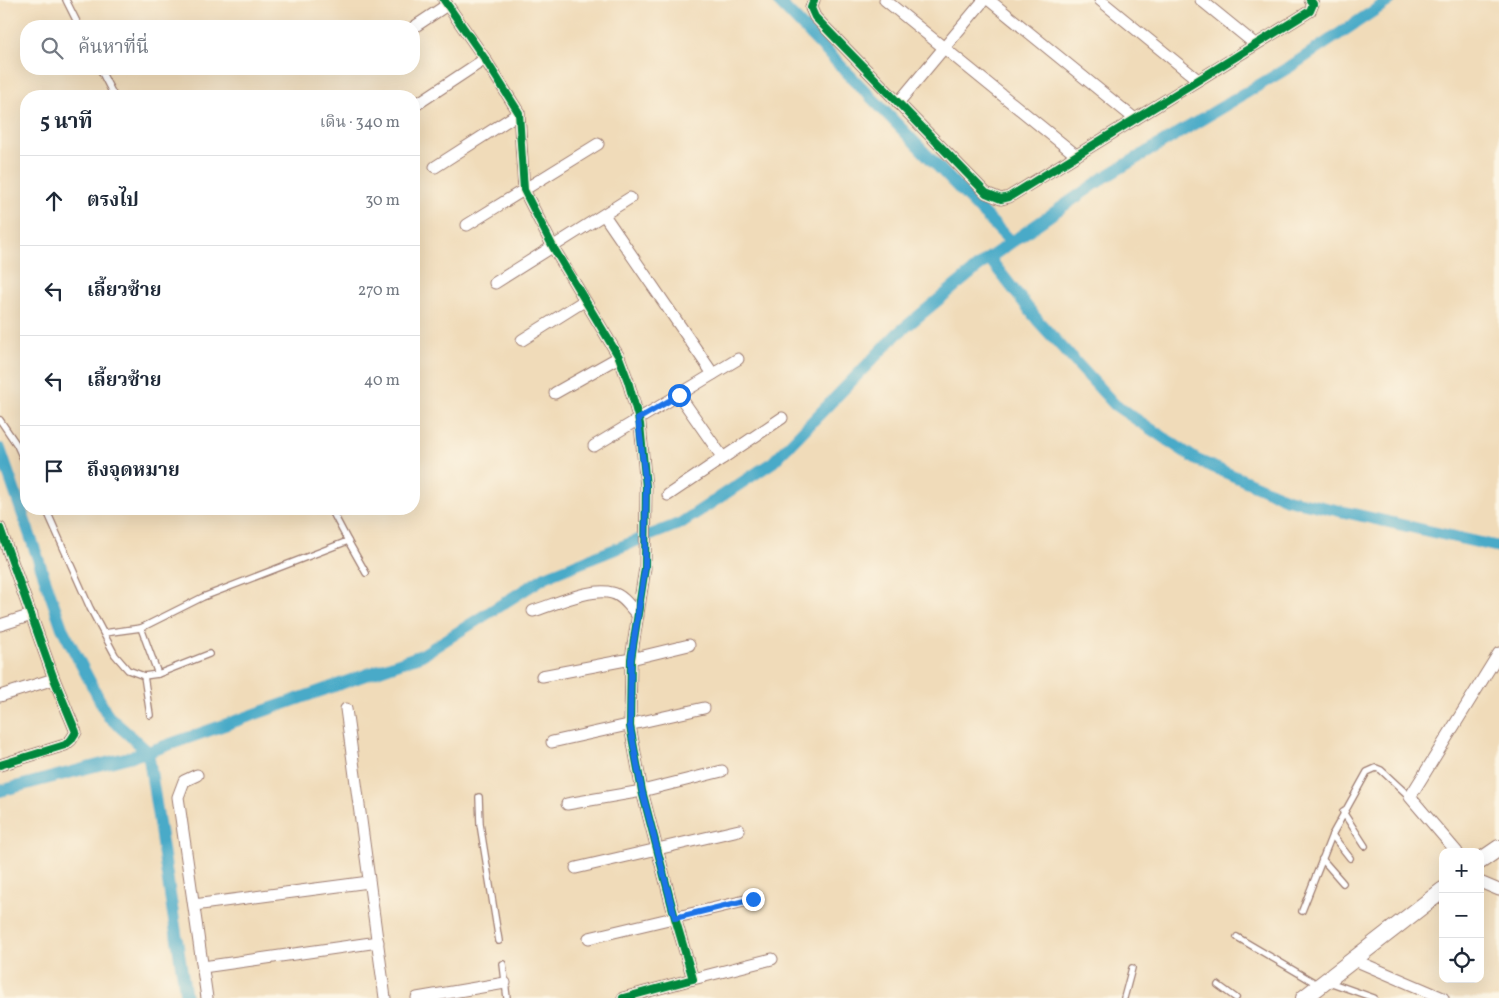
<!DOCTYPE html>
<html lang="th">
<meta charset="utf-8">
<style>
body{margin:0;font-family:Vollkorn,"Noto Serif Thai",serif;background:#f2f2f3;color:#1f2937}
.controls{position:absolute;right:15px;bottom:15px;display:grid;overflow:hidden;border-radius:10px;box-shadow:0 5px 20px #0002}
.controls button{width:45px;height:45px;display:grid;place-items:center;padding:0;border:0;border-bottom:1px solid #e0e1e3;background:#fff;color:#1f2937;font:25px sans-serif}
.stop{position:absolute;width:15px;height:15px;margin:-11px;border:4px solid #1a73e8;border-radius:50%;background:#fff}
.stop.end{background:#1a73e8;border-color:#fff;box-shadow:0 1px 5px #0008}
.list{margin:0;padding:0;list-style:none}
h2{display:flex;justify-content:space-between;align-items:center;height:65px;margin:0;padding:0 20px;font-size:21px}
h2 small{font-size:16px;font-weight:400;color:#747a83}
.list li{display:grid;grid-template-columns:32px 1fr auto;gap:15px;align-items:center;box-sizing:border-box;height:90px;padding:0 20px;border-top:1px solid #e0e1e3}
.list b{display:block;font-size:19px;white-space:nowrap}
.list em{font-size:16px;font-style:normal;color:#747a83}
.icon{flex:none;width:28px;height:28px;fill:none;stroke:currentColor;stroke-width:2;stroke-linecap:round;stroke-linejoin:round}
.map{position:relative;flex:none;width:1499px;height:998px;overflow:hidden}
.search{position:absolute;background:#fff;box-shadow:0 5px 20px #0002;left:20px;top:20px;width:400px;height:55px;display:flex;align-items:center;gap:12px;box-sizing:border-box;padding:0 18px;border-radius:20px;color:#747a83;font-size:19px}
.panel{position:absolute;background:#fff;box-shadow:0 5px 20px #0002;left:20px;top:90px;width:400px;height:425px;border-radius:20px}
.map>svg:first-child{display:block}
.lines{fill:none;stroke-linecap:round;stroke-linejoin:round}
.canal{stroke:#48aac8;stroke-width:12}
.lane-casing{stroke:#9d7d72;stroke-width:8}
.street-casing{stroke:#9d7d72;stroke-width:13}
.secondary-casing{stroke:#9d7d72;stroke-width:18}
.lane{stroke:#fff;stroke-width:5.5}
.street{stroke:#fff;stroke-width:11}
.secondary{stroke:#fff;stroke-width:16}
.cycleway-casing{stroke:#fcf5e5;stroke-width:11}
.cycleway{stroke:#00873e;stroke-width:8}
.route{stroke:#1a73e8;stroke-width:6}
</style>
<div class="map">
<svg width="1499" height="998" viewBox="0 0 1499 998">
<rect width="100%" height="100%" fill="#fcf5e5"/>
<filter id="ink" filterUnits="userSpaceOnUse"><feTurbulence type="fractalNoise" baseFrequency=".02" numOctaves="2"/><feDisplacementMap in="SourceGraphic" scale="10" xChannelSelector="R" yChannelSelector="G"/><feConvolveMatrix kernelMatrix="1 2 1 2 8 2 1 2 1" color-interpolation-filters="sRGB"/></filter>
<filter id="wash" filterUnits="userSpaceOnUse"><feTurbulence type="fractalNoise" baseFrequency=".0096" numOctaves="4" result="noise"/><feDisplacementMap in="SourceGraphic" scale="20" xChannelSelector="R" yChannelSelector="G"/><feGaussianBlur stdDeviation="1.12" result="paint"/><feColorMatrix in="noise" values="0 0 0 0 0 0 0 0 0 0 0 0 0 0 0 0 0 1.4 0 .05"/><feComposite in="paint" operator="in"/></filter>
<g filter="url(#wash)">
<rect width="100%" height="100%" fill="#f0dbb9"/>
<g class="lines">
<g class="canal">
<path d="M777,0L1011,242"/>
<path d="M989,258L1039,322L1115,405L1197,460L1287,499L1499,547"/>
<path d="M0,449L62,628L108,716L148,752L186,998"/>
<path d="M0,791L148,752L422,655L545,577L681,523L773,462L897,334L989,258L1105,177L1291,66L1390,0"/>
</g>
</g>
</g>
<g filter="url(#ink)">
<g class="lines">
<defs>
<g id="lane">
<path d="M66,0L79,26"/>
<path d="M100,69L114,96"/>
<path d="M0,420L17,445L26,465"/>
<path d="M46,509L90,608L115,655L128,670L144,676L158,674L209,654"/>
<path d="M348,541L366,573"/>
<path d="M104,633L141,628"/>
<path d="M158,674L141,628L203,597L348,541L331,509"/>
<path d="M144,676L150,715"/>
<path d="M479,797L480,824L499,941"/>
<path d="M1343,812L1365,846"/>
<path d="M1332,835L1350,858"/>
<path d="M1322,859L1343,883"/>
<path d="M1302,911L1332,835L1367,772L1376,768L1381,770L1410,797"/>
<path d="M1237,937L1317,984"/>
<path d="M503,964L507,998"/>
<path d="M1329,982L1374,998"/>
<path d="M1218,985L1236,998"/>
<path d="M1124,998L1132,968"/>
</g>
<g id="street">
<path d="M444,0L485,59L519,113L524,190L553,247L619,357L628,381L640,424L646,487L645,568L631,659L630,726L642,791L675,918L693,979L623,998"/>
<path d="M814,0L811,8L815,17L986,193L1001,199L1009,197L1310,11L1313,4L1310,0"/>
<path d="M885,0L1076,155"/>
<path d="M989,0L1135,119"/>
<path d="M1100,0L1198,80"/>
<path d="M1201,0L1255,44"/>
<path d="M414,27L447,5"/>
<path d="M898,103L984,0"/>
<path d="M414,106L485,59"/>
<path d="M435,167L519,113"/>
<path d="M604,215L713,374"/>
<path d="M467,225L598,144"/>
<path d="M495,283L630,198"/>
<path d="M522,340L584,301"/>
<path d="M555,393L619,357"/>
<path d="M679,395L723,458"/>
<path d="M594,446L738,359"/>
<path d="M668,495L782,418"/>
<path d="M0,528L54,679L76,732L71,740L65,745L0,765"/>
<path d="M533,611C553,605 591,587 612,593C623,595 631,608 638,616"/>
<path d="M0,625L32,615"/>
<path d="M542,676L631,659L689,645"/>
<path d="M0,696L54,679"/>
<path d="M346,709L385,998"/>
<path d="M552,742L704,708"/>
<path d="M197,775L184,781L178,797L207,998"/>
<path d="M567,804L642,791L722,771"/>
<path d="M1457,852L1410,797L1499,653"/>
<path d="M576,868L739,830"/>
<path d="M1480,882L1499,890"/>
<path d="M194,905L369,882"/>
<path d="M589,938L753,899"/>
<path d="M1352,959L1443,998"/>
<path d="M203,967L378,942"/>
<path d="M693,979L772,959"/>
<path d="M417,998L505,983"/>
</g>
<g id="secondary">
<path d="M1480,861L1499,848"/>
<path d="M1304,998L1443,890"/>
</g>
</defs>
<use href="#lane" class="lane-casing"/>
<use href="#street" class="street-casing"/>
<use href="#secondary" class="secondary-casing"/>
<use href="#lane" class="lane"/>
<use href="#street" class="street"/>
<use href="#secondary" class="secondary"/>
<defs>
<g id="cycleway">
<path d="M444,0L485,59L519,113L524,190L553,247L619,357L628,381L640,424L646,487L645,568L631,659L630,726L642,791L675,918L693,979L623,998"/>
<path d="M814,0L811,8L815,17L986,193L1001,199L1009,197L1310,11L1313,4L1310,0"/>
<path d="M0,528L54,679L76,732L71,740L65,745L0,765"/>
</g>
</defs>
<use href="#cycleway" class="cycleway-casing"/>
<use href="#cycleway" class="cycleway"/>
</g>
</g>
<g class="lines" filter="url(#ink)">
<path class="route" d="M679,395L638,419L646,486L645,568L631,659L630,726L642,791L675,918L753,899"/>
</g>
</svg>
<div class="controls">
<button>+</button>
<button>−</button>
<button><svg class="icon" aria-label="locate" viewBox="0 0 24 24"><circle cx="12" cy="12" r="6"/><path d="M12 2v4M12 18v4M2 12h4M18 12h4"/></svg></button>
</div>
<div class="stop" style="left:679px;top:395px"></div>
<div class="stop end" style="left:753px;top:899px"></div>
<div class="search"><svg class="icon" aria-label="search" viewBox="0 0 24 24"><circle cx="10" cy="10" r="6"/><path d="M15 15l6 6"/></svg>ค้นหาที่นี่</div>
<section class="panel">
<h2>5 นาที<small>เดิน · 340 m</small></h2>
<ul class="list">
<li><svg class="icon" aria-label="ahead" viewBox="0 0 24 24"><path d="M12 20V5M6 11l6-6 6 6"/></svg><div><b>ตรงไป</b></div><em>30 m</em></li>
<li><svg class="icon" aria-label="left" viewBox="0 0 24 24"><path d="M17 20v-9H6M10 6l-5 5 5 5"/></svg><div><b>เลี้ยวซ้าย</b></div><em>270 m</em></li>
<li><svg class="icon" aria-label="left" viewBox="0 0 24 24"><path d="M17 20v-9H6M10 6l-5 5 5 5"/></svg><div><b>เลี้ยวซ้าย</b></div><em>40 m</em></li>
<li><svg class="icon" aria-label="arrive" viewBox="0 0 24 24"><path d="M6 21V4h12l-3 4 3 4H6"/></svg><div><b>ถึงจุดหมาย</b></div></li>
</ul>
</section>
</div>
